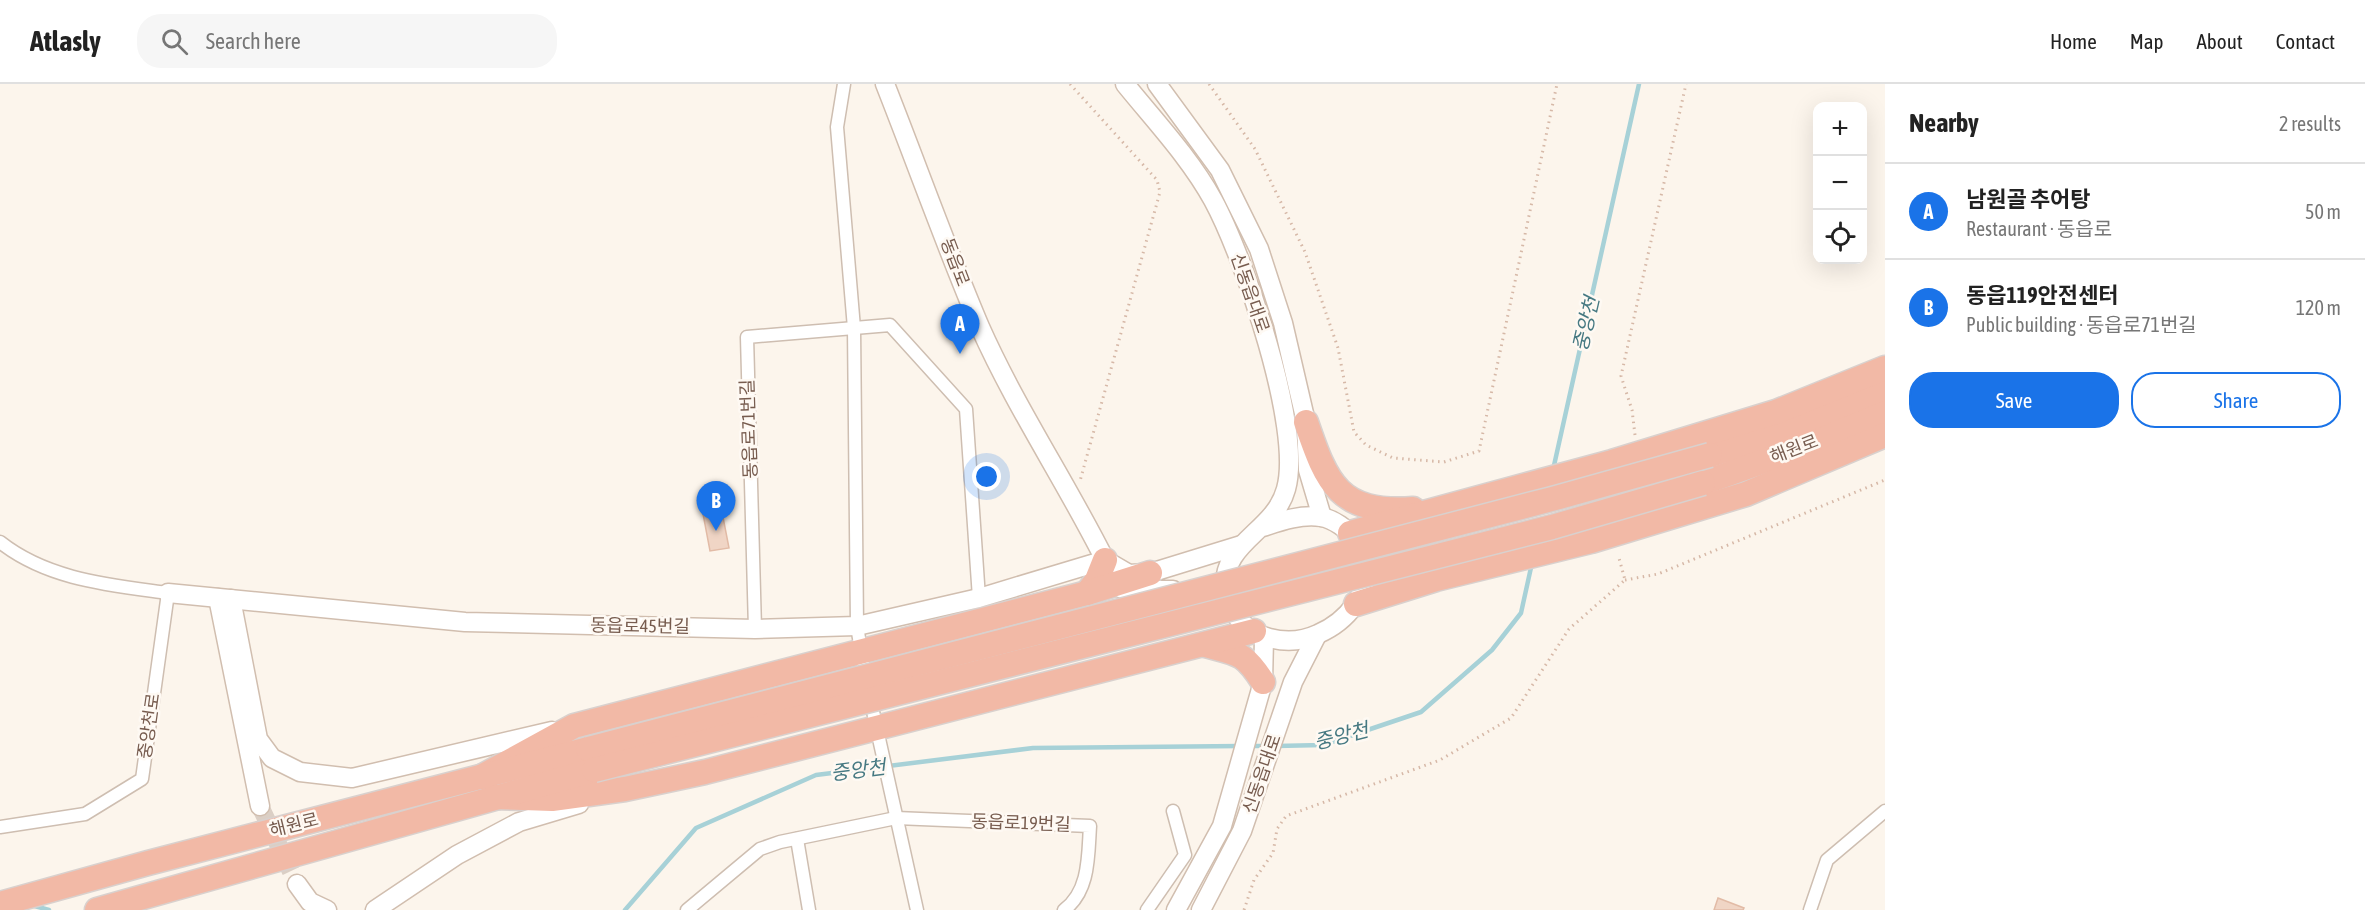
<!DOCTYPE html>
<meta charset="utf-8">
<style>
body{margin:0;font-family:"Asap Condensed","Noto Sans KR",sans-serif;background:#f6f6f6;color:#222}
.controls{position:absolute;right:18px;top:18px;display:grid;overflow:hidden;border-radius:12px;box-shadow:0 6px 24px #0002}
.controls button{width:54px;height:54px;display:grid;place-items:center;padding:0;border:0;border-bottom:2px solid #e0e0e0;background:#fff;color:#222;font:30px sans-serif}
.you{position:absolute;left:987px;top:393px;width:21px;height:21px;margin:-15px;border:4px solid #fff;border-radius:50%;background:#1a73e8;box-shadow:0 0 0 9px #1a73e833}
.badge{display:grid;place-items:center;width:39px;height:39px;border-radius:50%;background:#1a73e8;color:#fff;font-size:20px;font-weight:700}
.pin{position:absolute;translate:-50% -50px;filter:drop-shadow(0 2px 3px #0008)}
.pin::after{content:'';position:absolute;top:32px;width:21px;height:18px;background:inherit;clip-path:polygon(0 0,100% 0,50% 100%)}
.list{margin:0;padding:0;list-style:none}
h2{display:flex;justify-content:space-between;align-items:center;height:78px;margin:0;padding:0 24px;font-size:26px}
h2 small{font-size:20px;font-weight:400;color:#767676}
.list li{display:grid;grid-template-columns:39px 1fr auto;gap:18px;align-items:center;box-sizing:border-box;height:96px;padding:0 24px;border-top:2px solid #e0e0e0}
.list b{display:block;font-size:22px;white-space:nowrap}
.list p{margin:0;font-size:20px;white-space:nowrap;color:#767676}
.list em{font-size:20px;font-style:normal;color:#767676}
.actions{display:flex;gap:12px;padding:18px 24px}
.actions a{flex:1;padding:14px 0;border:2px solid #1a73e8;border-radius:24px;text-align:center;font-size:21px;color:#1a73e8}
.actions .main{background:#1a73e8;color:#fff}
.icon{flex:none;width:33px;height:33px;fill:none;stroke:currentColor;stroke-width:2;stroke-linecap:round;stroke-linejoin:round}
.map{position:relative;flex:none;width:1885px;height:826px;overflow:hidden}
header{display:flex;align-items:center;gap:36px;box-sizing:border-box;height:84px;padding:0 30px;background:#fff;border-bottom:2px solid #e0e0e0}
header strong{font-size:28px}
nav{display:flex;gap:33px;margin-inline-start:auto;font-size:21px}
.search{width:420px;height:54px;background:#f6f6f6;display:flex;align-items:center;gap:15px;box-sizing:border-box;padding:0 21px;border-radius:24px;color:#767676;font-size:22px}
main{display:flex}
aside{flex:1;background:#fff}
.map>svg:first-child{display:block}
.lines{fill:none;stroke-linecap:round;stroke-linejoin:round}
.stream{stroke:#a7d1d7;stroke-width:4.5}
.building{fill:#f0d5c5;stroke:#e2bba6;stroke-width:1.5}
.secondary-tunnel{stroke:#dbcfc5;stroke-width:18;stroke-dasharray:18 9;stroke-linecap:butt}
.street-casing{stroke:#cebeb1;stroke-width:15}
.secondary-casing{stroke:#d1beaf;stroke-width:21}
.highway-casing{stroke:#d9d1ce;stroke-width:27}
.path{stroke:#d6b8a7;stroke-width:3;stroke-dasharray:1.5 4.5;stroke-linecap:butt}
.street{stroke:#fff;stroke-width:12}
.secondary{stroke:#fff;stroke-width:18}
.highway{stroke:#f2b9a6;stroke-width:24}
.highway-bridge-casing{stroke:#d9d1ce;stroke-width:27;stroke-linecap:butt}
.highway-bridge{stroke:#f2b9a6;stroke-width:24}
.labels{text-anchor:middle;stroke-width:5;stroke-linejoin:round;paint-order:stroke}
.street-label{font-size:18px;fill:#775c4f;stroke:#fef9f3}
.water-label{font-size:20px;font-style:italic;fill:#467982;stroke:#fef9f3}
</style>
<header>
<strong>Atlasly</strong>
<div class="search"><svg class="icon" aria-label="search" viewBox="0 0 24 24"><circle cx="10" cy="10" r="6"/><path d="M15 15l6 6"/></svg>Search here</div>
<nav><a>Home</a><a>Map</a><a>About</a><a>Contact</a></nav>
</header>
<main>
<div class="map">
<svg width="1885" height="826" viewBox="0 0 1885 826">
<rect width="100%" height="100%" fill="#fcf5ec"/>
<g class="lines">
<g class="stream">
<path d="M1553,386L1639,0"/>
<path d="M1249,662H1268"/>
<path d="M1276,662L1323,661L1421,628L1492,566L1521,529L1532,479"/>
<path d="M31,821L49,826"/>
<path d="M625,826L696,744L816,691L1033,664L1241,662"/>
</g>
</g>
<g class="building">
<path d="M722,428L729,464L710,467L703,430Z"/>
<path d="M1718,814L1744,824L1743,826H1714Z"/>
</g>
<g class="lines">
<path class="secondary-tunnel" d="M260,722L297,800"/>
<defs>
<g id="street">
<path d="M844,0L837,43L854,244L857,542L866,597"/>
<path d="M0,458C48,496 110,501 168,509L142,695L85,730L0,743"/>
<path d="M755,545L747,253L890,241L966,325L979,514"/>
<path d="M870,614L917,826"/>
<path d="M797,755L809,826"/>
<path d="M687,826L760,765L780,758L896,734L1090,742C1088,771 1090,807 1064,826"/>
<path d="M1147,826L1185,771L1173,727"/>
<path d="M1810,826L1827,776L1885,727"/>
</g>
<g id="secondary">
<path d="M1125,0C1155,37 1190,74 1213,116C1244,173 1303,344 1286,405C1274,449 1221,457 1225,507C1225,513 1230,519 1232,524C1246,555 1288,564 1318,550C1346,538 1373,508 1365,475C1364,468 1357,461 1354,455C1348,445 1333,435 1321,433C1301,430 1281,437 1263,443"/>
<path d="M1157,0L1220,86L1259,165L1283,239L1306,338L1308,386L1322,433"/>
<path d="M1173,506H1125L1116,502L1105,476L1129,490L1150,489L1241,461"/>
<path d="M168,509L465,538L755,545L857,542L979,514L1105,476C1066,398 1016,324 980,243C946,163 917,81 885,0"/>
<path d="M218,514L260,722"/>
<path d="M231,515L258,655L272,674L300,688L352,694L552,647"/>
<path d="M297,800L310,818L327,826"/>
<path d="M375,826L457,771L519,738L579,720"/>
<path d="M1176,826L1222,742L1263,598L1264,554"/>
<path d="M1201,826L1242,747L1293,598L1317,551"/>
</g>
<g id="highway">
<path d="M1306,338C1327,400 1339,430 1413,425"/>
<path d="M1710,371L1800,342L1885,307"/>
<path d="M1703,399L1806,362L1885,329"/>
<path d="M1350,449L1612,378L1776,328L1885,284"/>
<path d="M1087,509L1097,496L1105,476"/>
<path d="M1356,520L1436,495L1591,457L1746,410L1885,351"/>
<path d="M1205,561C1238,570 1244,568 1263,598"/>
<path d="M481,693L574,642L1087,509L1150,489"/>
<path d="M493,713L552,715L625,705L705,688L1254,547"/>
<path d="M0,820L148,779L588,665"/>
<path d="M97,826L594,686"/>
</g>
</defs>
<use href="#street" class="street-casing"/>
<use href="#secondary" class="secondary-casing"/>
<use href="#highway" class="highway-casing"/>
<g class="path">
<path d="M1070,0L1157,96L1160,108L1080,397"/>
<path d="M1209,0L1255,65L1305,168L1338,264L1354,348L1366,361L1393,374L1444,378L1479,367L1557,0"/>
<path d="M1635,351L1632,326L1621,292L1686,0"/>
<path d="M1625,496L1658,490L1885,396"/>
<path d="M1244,826L1254,796L1273,769L1277,745L1286,732L1440,676L1511,634L1569,545L1625,496L1619,474"/>
</g>
<use href="#street" class="street"/>
<use href="#secondary" class="secondary"/>
<use href="#highway" class="highway"/>
<defs>
<g id="highway-bridge">
<path d="M588,665L1552,415L1710,371"/>
<path d="M594,686L1552,443L1703,399"/>
</g>
</defs>
<use href="#highway-bridge" class="highway-bridge-casing"/>
<use href="#highway-bridge" class="highway-bridge"/>
</g>
<g class="labels">
<g class="street-label">
<text transform="translate(955 178) rotate(69)" y="6">동읍로</text>
<text transform="translate(1250 209) rotate(71)" y="6">신동읍대로</text>
<text transform="translate(749 345) rotate(-92)" y="6">동읍로71번길</text>
<text transform="translate(1794 365) rotate(-21)" y="6">해원로</text>
<text transform="translate(640 542) rotate(1)" y="6">동읍로45번길</text>
<text transform="translate(149 642) rotate(-82)" y="6">중앙천로</text>
<text transform="translate(1262 690) rotate(-71)" y="6">신동읍대로</text>
<text transform="translate(1021 739) rotate(2)" y="6">동읍로19번길</text>
<text transform="translate(294 741) rotate(-14)" y="6">해원로</text>
</g>
<g class="water-label">
<text transform="translate(1586 240) rotate(-77)" y="7">중앙천</text>
<text transform="translate(1341 652) rotate(-14)" y="7">중앙천</text>
<text transform="translate(858 686) rotate(-7)" y="7">중앙천</text>
</g>
</g>
</svg>
<div class="controls">
<button>+</button>
<button>−</button>
<button><svg class="icon" aria-label="locate" viewBox="0 0 24 24"><circle cx="12" cy="12" r="6"/><path d="M12 2v4M12 18v4M2 12h4M18 12h4"/></svg></button>
</div>
<div class="you"></div>
<div class="pin badge" style="left:960px;top:270px">A</div>
<div class="pin badge" style="left:716px;top:447px">B</div>
</div>
<aside>
<h2>Nearby<small>2 results</small></h2>
<ul class="list">
<li><span class="badge">A</span><div><b>남원골 추어탕</b><p>Restaurant · 동읍로</p></div><em>50 m</em></li>
<li><span class="badge">B</span><div><b>동읍119안전센터</b><p>Public building · 동읍로71번길</p></div><em>120 m</em></li>
</ul>
<div class="actions"><a class="main">Save</a><a>Share</a></div>
</aside>
</main>
